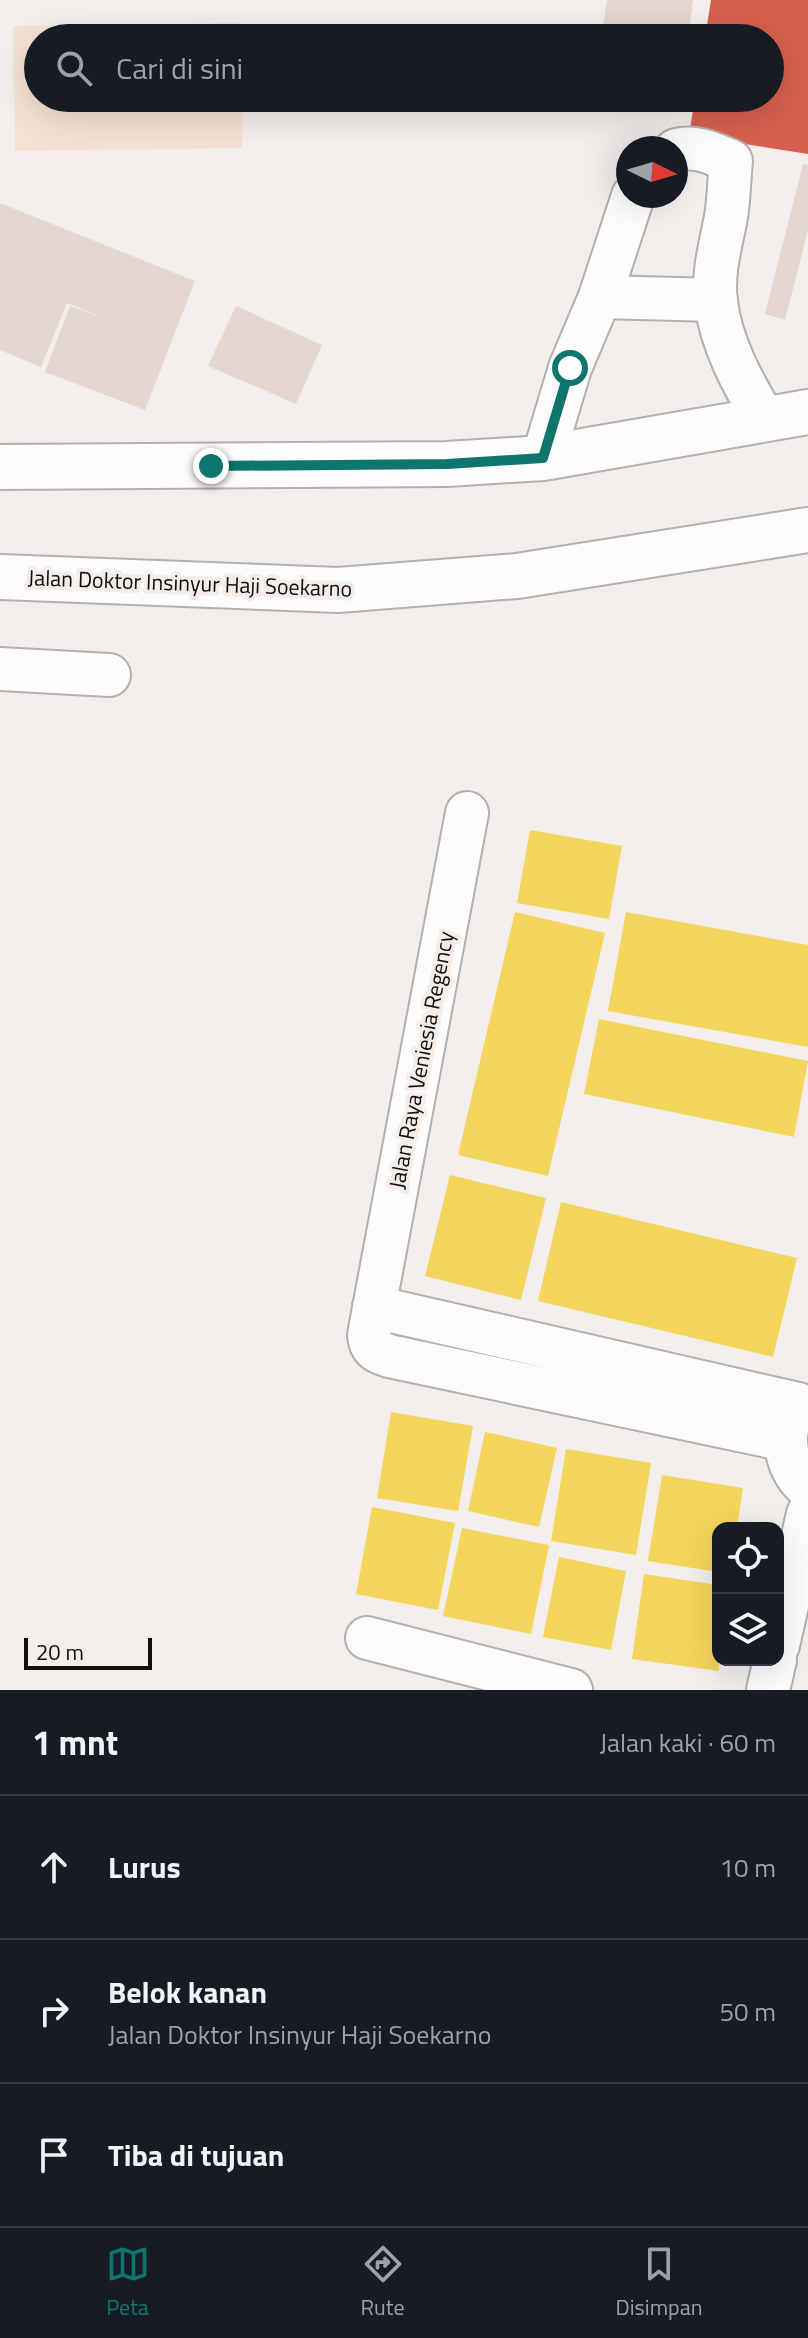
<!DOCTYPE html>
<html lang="id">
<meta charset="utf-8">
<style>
body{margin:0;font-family:"Titillium Web",sans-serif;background:#242831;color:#f1f3f6}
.controls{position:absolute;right:24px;bottom:24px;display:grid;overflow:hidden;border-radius:16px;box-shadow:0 8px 32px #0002}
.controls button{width:72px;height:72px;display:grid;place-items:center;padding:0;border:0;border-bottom:2px solid #363941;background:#171b24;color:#f1f3f6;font:40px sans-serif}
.compass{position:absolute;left:616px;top:136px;width:72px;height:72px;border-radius:50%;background:#171b24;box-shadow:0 8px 32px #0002;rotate:95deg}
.scale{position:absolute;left:24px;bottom:20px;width:128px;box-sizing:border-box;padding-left:8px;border:4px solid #110e0d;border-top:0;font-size:22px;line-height:28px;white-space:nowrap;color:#110e0d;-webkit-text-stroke:6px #f4ede8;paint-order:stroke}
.stop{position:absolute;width:24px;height:24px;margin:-18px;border:6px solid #0f766e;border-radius:50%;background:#fff}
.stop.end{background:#0f766e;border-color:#fff;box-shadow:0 2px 8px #0008}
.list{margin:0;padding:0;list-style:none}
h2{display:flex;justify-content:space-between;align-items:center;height:104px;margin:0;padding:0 32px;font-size:34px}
h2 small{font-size:26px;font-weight:400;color:#9ea1a6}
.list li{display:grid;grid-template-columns:52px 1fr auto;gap:24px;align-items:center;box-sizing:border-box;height:144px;padding:0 32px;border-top:2px solid #363941}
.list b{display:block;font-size:30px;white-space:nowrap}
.list p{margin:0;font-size:26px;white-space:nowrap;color:#9ea1a6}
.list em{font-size:26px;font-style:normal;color:#9ea1a6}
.icon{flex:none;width:44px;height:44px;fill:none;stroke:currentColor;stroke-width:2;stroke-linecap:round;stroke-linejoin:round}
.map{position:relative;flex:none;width:808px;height:1690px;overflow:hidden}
.search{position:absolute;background:#171b24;box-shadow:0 8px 32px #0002;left:24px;right:24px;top:24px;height:88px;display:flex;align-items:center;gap:20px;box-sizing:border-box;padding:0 28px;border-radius:44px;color:#9ea1a6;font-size:30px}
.sheet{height:536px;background:#171b24}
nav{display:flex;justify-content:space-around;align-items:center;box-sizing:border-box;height:112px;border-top:2px solid #363941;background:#171b24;font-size:22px;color:#9ea1a6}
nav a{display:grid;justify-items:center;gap:4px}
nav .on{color:#0f766e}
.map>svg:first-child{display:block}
.green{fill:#f5e1d4}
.homes{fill:#f6d55c}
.shops{fill:#d6604d}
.building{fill:#e4d7d0}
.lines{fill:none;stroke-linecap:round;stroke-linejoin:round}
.minor-casing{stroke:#b2b0ad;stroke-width:46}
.major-casing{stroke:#b2b0ad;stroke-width:48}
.minor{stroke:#fdfcfc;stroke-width:42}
.major{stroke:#fdfcfc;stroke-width:44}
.route{stroke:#0f766e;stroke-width:10}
.labels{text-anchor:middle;stroke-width:8;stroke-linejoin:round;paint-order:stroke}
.street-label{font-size:22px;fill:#110e0d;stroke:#f4ede8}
</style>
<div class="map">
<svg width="808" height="1690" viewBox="0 0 808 1690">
<rect width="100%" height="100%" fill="#f1eeeb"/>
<path class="green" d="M241,23V38H38V98H242V148L15,151L13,26Z"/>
<g class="homes">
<path d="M530,830L622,846L609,919L517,903Z"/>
<path d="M515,912L605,933L548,1176L458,1155Z"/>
<path d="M626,912L808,945V1047L608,1011Z"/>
<path d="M599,1019L808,1061L794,1137L584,1094Z"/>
<path d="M450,1175L546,1198L521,1300L425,1276Z"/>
<path d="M561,1202L797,1258L773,1357L538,1301Z"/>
<path d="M391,1412L473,1426L458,1511L377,1498Z"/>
<path d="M485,1432L557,1448L539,1527L468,1511Z"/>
<path d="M566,1449L651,1463L636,1555L551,1541Z"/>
<path d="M662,1475L743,1488L737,1528H718V1572L648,1561Z"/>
<path d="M372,1507L455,1523L438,1610L356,1594Z"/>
<path d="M462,1528L549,1545L531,1634L443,1616Z"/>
<path d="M559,1557L626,1571L611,1650L543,1637Z"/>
<path d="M644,1574L718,1585L719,1671L632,1659Z"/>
</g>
<path class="shops" d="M711,0H808V154L689,135L695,98H770V38H705Z"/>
<g class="building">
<path d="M607,0H693L688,38H601Z"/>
<path d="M394,28L395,38H336V32Z"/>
<path d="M340,98H399V103L341,107Z"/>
<path d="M803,164L808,165V230L785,320L765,314Z"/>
<path d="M0,203L195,281L145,410L45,372L70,306L106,319L67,303L41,367L0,350Z"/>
<path d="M236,306L322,345L296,404L208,366Z"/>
</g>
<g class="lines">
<defs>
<g id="minor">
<path d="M676,150C696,145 712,153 731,161C729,180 729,199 726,217C721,244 712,273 716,302C721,344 743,384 765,420"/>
<path d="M600,297L716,300"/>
<path d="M543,458L570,368L600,297L633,196"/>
<path d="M0,669L109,675"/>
<path d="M467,813L369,1335C370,1349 377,1352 389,1356L786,1440"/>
<path d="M374,1307L798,1404"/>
<path d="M793,1413C779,1438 787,1470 808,1488"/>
<path d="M367,1638L571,1690"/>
<path d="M778,1645L808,1514"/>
<path d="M768,1690L775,1660"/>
</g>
<g id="major">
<path d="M0,467L447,464L543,458L808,412"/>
<path d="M0,577L338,590L517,576L808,530"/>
</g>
</defs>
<use href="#minor" class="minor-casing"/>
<use href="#major" class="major-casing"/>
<use href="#minor" class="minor"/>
<use href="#major" class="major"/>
</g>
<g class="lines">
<path class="route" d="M211,466L447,464L543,458L570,368"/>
</g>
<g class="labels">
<g class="street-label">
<text transform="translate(190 583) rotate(2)" y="8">Jalan Doktor Insinyur Haji Soekarno</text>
<text transform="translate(421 1060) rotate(-79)" y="8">Jalan Raya Veniesia Regency</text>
</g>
</g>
</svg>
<div class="controls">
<button><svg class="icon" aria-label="locate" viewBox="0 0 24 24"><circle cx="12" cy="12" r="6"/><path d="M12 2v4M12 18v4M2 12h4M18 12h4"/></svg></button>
<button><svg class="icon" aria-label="layers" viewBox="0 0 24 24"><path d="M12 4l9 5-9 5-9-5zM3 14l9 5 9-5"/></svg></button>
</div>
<svg class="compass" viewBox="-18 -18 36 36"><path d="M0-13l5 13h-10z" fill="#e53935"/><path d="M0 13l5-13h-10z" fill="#9ea1a6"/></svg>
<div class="scale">20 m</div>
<div class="stop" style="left:570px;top:368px"></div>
<div class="stop end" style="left:211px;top:466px"></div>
<div class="search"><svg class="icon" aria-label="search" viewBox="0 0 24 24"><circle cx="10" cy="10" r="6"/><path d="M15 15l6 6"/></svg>Cari di sini</div>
</div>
<section class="sheet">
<h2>1 mnt<small>Jalan kaki · 60 m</small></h2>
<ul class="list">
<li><svg class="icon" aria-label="ahead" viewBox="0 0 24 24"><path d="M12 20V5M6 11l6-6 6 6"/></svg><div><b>Lurus</b></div><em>10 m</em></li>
<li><svg class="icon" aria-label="right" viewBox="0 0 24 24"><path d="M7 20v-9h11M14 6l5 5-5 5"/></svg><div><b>Belok kanan</b><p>Jalan Doktor Insinyur Haji Soekarno</p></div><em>50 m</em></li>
<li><svg class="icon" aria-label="arrive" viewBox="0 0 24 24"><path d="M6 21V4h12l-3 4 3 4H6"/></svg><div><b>Tiba di tujuan</b></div></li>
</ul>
</section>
<nav>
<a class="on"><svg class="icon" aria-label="map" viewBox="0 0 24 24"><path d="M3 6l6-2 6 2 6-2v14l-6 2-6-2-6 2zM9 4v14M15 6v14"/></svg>Peta</a>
<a><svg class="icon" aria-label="directions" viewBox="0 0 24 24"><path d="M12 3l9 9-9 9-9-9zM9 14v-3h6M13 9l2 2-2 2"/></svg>Rute</a>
<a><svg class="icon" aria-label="saved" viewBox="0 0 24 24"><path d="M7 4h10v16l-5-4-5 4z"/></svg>Disimpan</a>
</nav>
